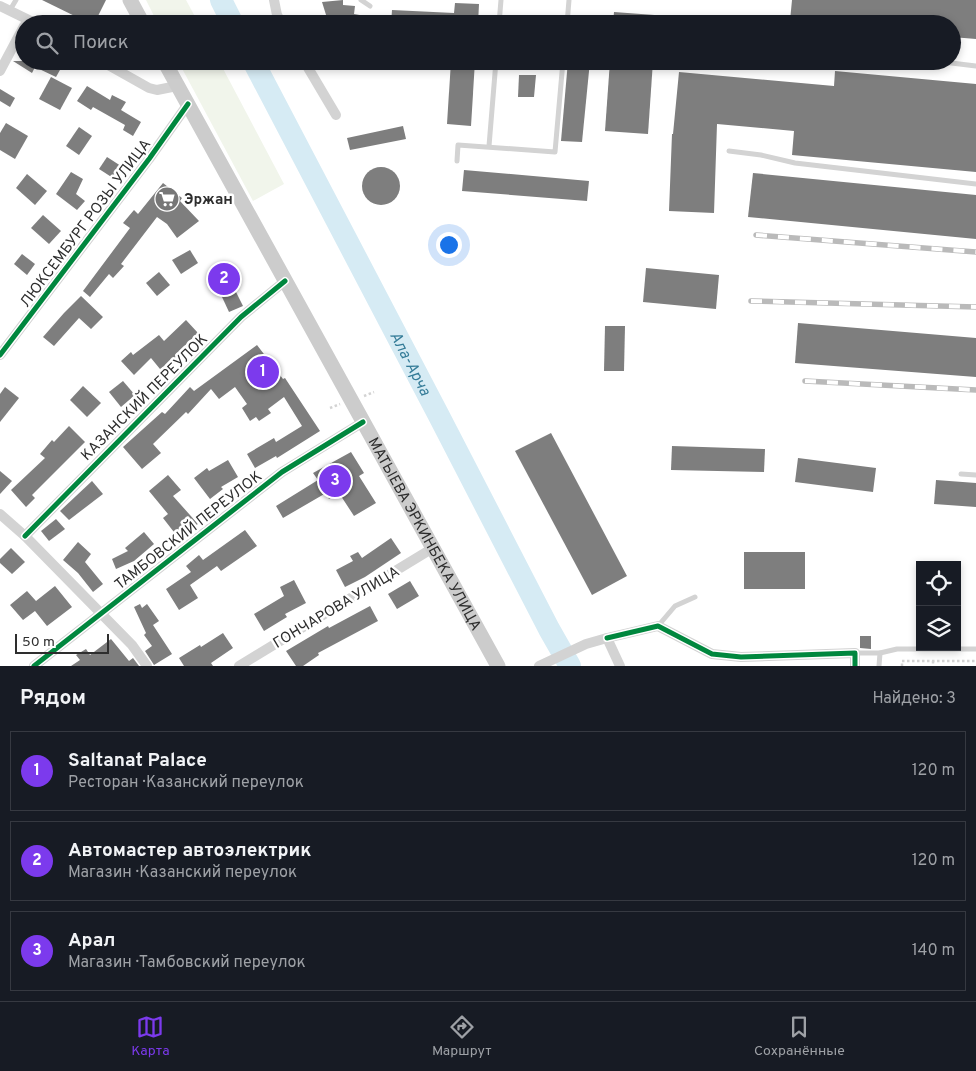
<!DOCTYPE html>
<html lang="ru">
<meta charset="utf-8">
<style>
body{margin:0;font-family:Overpass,sans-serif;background:#20242c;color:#f1f3f6}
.controls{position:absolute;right:15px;bottom:15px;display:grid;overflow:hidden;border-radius:0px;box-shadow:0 2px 8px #0003}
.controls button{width:45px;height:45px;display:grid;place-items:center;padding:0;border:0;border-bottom:1px solid #363941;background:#171b24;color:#f1f3f6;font:25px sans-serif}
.scale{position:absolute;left:15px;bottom:12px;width:94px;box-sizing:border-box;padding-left:5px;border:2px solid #2e2e2e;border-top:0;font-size:14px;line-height:18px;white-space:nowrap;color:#2e2e2e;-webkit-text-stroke:4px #fff;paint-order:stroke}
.you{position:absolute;left:448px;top:244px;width:18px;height:18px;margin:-12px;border:4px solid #fff;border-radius:50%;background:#1a73e8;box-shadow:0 0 0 8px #1a73e833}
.badge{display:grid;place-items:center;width:32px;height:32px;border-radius:50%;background:#7c3aed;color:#fff;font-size:16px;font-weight:700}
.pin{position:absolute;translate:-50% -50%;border:2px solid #fff;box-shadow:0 1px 5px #0006}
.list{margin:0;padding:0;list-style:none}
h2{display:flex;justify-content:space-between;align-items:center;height:65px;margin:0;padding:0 20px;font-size:21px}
h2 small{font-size:16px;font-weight:400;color:#9ea1a6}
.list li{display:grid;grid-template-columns:32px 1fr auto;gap:15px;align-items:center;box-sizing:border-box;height:80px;margin:0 10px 10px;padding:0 10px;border:1px solid #363941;border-radius:0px}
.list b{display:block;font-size:19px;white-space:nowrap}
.list p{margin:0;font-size:16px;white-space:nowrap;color:#9ea1a6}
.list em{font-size:16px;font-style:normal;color:#9ea1a6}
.icon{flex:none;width:28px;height:28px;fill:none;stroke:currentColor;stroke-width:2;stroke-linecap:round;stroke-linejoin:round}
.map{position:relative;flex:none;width:976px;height:666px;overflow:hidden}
.search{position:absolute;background:#171b24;box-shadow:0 2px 8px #0003;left:15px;right:15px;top:15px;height:55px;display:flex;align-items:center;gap:12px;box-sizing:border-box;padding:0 18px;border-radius:28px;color:#9ea1a6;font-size:19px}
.sheet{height:335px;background:#171b24}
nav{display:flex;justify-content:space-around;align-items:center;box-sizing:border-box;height:70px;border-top:1px solid #363941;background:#171b24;font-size:14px;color:#9ea1a6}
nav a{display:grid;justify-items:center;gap:2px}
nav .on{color:#7c3aed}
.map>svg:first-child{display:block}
.green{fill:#f1f5eb}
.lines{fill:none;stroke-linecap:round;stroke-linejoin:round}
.river{stroke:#d6ebf4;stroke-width:22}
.building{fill:#7e7e7e}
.path{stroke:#d3d3d3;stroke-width:2.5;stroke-dasharray:2.5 2.5;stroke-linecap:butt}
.service{stroke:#d3d3d3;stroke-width:5}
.minor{stroke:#d3d3d3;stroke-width:10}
.secondary{stroke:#ccc;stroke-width:15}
.rail-casing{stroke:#bababa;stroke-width:5.5}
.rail{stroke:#fff;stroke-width:4;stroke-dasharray:11;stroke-linecap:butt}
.cycleway-casing{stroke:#fff;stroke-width:8}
.cycleway{stroke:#00873e;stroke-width:5}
.labels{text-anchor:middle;stroke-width:5;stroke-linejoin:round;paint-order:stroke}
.poi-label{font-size:15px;font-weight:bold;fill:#2e2e2e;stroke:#fff;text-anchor:start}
.street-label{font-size:15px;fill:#2e2e2e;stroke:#fff}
.water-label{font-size:16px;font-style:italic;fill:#357c98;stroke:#fff}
</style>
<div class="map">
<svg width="976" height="666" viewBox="0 0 976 666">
<rect width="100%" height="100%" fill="#fff"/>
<g class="green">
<path d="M146,0H186L199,24H158Z"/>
<path d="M178,61H219L284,184L253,201Z"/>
</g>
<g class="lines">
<g class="river">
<path d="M221,0L233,24"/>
<path id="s1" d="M253,61L439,416L549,629L570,666"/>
</g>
</g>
<g class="building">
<path d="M42,0H106L94,24H91Z"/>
<path d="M343,0V5L355,6L354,14L376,18V24H334L327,18L322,2Z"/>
<path d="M792,0H976V39L952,37V24H819L790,21Z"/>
<path d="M455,3L479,4L478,24H391L392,10L454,13Z"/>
<path d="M614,12L668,16L667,24H613Z"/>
<path d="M13,61H65L56,77L35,67L32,73Z"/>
<path d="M451,61H475L471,126L447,124Z"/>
<path d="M568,61H590L582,142L561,141Z"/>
<path d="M610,61H653L648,134L605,131Z"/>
<path d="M835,71L976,84V172L792,155L794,131L717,124L714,213L669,211L672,134H673L679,72L834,86Z"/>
<path d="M519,75H536L534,97H518Z"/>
<path d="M51,77L72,88L60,110L39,99Z"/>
<path d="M87,86L110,100L112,95L126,102L121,110L141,122L133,136L123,130L125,125L93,107L91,110L77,101Z"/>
<path d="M0,89L15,98L10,107L0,101Z"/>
<path d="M6,123L28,136L15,159L0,150V133Z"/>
<path d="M403,126L406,139L350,150L347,138Z"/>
<path d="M79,127L92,136L79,155L66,146Z"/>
<path d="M107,157L121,166L113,178L99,169Z"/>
<circle cx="381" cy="186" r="19"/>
<path d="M464,170L589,181L587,201L462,191Z"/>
<path d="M71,172L83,179L76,194L85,201L77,210L56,194Z"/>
<path d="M753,173L976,195V239L748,217Z"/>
<path d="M27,174L47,191L35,205L16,188Z"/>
<path d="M163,183L182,198L180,201L199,221L177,238L167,224L157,217L121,264L124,266L113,278L109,274L90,297L83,291L130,228L123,223L134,210L138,214Z"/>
<path d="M43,215L61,231L49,244L31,228Z"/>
<path d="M190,250L198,263L181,274L172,260Z"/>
<path d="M22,254L35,264L27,275L14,264Z"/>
<path d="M646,268L719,275L716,309L643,302Z"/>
<path d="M159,272L170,285L157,296L146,283Z"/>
<path d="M229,278L243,306L229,312L216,284Z"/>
<path d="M81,296L103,317L91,329L79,318L54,346L43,337L64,313Z"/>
<path d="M186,320L198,333L175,355L176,357L160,369L151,358L134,375L121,361L131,352L133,355L159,335L164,341Z"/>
<path d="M798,323L976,338V377L795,363Z"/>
<path d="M605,326H625L624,371H604Z"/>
<path d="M257,345L283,379L285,378L320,431L277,458L276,456L255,468L247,454L274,438L276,442L302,426L284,397L268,409L271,413L259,421L256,417L250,421L242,408L247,404L235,387L219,399L211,389L188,414L186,412L153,444L161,453L142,469L123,447L162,412L165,414L190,387L194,391Z"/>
<path d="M123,381L135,395L121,407L109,392Z"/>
<path d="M83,386L101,403L87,417L70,400Z"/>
<path d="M5,387L19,398L0,422V394Z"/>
<path d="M69,426L85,442L32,495L35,498L26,507L11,490L45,458L40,454L52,440L54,442Z"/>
<path d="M551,433L627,576L592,595L515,451Z"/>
<path d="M672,446L765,449L764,472L671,470Z"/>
<path d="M351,452L364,473L359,476L376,503L354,516L339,493L329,499L326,493L283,518L276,506L318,480L313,473Z"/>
<path d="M798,458L876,468L873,492L795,482Z"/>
<path d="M228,460L238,477L221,487L223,489L210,499L194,478L207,468L209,471Z"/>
<path d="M0,471L12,481L0,494Z"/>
<path d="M168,475L181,490L173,496L198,524L177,536L163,518L168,514L149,491Z"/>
<path d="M936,480L976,483V507L934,504Z"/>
<path d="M92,481L103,494L69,520L60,511Z"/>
<path d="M56,519L65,529L49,541L41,531Z"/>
<path d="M245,530L257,546L221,571L217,566L190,585L198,598L179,610L166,589L191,572L186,566L199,555L203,560Z"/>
<path d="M144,532L154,544L134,561L116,569L112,559L128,551L125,548Z"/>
<path d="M391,538L401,553L365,577L345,587L336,570L353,561L350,556L358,552L362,558Z"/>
<path d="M78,542L91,554L85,562L103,584L93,592L78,573L63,560Z"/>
<path d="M11,548L25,562L12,574L0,563V559Z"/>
<rect x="744" y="552" width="61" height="37"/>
<path d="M294,580L306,603L285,614L287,617L264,631L254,614L284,596L280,587Z"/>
<path d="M410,581L419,596L397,609L388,594Z"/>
<path d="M55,586L72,607L47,626L35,611L23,620L10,605L27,591L36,601Z"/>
<path d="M140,604L142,608L147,604L159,621L153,625L172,654L154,665L145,651L152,646L144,635L146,633L134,607Z"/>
<path d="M370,606L378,621L318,653L319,655L303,666H296L286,651L328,626L329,628Z"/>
<path d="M223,633L233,648L211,663L213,666H184L179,658L200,645L201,647Z"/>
<path d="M860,636H871V649L860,648Z"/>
<path d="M111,639L129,661L133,658L139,666H71L80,660L76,655L86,649L90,655Z"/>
</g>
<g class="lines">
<g class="path">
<path d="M364,396L374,392"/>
<path d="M330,408L340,404"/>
<path d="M933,661V666"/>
<path d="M902,666V661H976"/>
</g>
<g class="service">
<path d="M361,0L370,6"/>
<path d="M10,10L16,0"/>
<path d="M499,24L501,0"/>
<path d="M567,24L569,0"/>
<path d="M409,61L433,64"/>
<path d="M935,61L976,66"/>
<path d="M489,146L496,61"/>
<path d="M729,151L761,155L795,163L976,184"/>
<path d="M457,161L458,145L555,152L563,61"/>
<path d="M961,474L976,475"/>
<path d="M658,626L675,606L695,597"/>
<path d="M855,653H880L897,649H976"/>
<path d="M879,666L880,653"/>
</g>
<g class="minor">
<path d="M274,0L277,15L282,24"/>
<path d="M0,6L37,24"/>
<path d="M101,61L149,88L157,90L177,86"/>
<path d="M304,61L336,115"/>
<path d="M0,71L24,26"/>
<path d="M0,355L149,159L188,104"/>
<path d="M0,514L25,536L132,645L147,666"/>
<path d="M25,536L241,317L285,281"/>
<path d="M607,638L658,626L712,654L741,657L855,653V666"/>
<path d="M34,666L282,472L363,422"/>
<path d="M239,666L433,548"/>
<path d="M539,666L586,644L607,638L620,666"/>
</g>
<g class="secondary">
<path d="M130,0L143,24"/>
<path id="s2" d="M164,61L498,666"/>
</g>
<defs>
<g id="rail">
<path d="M756,235L976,252"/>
<path d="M751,301L976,307"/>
<path d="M805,381L976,390"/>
</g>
</defs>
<use href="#rail" class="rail-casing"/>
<use href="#rail" class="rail"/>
<defs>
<g id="cycleway">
<path d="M0,355L149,159L188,104"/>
<path d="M25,536L241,317L285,281"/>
<path d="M607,638L658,626L712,654L741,657L855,653V666"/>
<path d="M34,666L282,472L363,422"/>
</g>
</defs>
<use href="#cycleway" class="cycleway-casing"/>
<use href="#cycleway" class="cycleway"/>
</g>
<defs>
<symbol id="supermarket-disc" viewBox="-11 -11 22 22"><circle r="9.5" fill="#777" stroke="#fff"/><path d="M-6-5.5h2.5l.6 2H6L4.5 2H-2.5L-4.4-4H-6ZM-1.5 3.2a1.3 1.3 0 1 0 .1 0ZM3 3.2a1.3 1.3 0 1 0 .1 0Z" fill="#fff"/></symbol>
</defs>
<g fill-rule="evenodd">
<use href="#supermarket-disc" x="153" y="185" width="28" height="28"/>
</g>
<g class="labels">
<g class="poi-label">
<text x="184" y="204">Эржан</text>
</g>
<g class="street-label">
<text transform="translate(85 223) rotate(-53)" y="5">ЛЮКСЕМБУРГ РОЗЫ УЛИЦА</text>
<text transform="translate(144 397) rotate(-45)" y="5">КАЗАНСКИЙ ПЕРЕУЛОК</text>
<text transform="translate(188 530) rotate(-38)" y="5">ТАМБОВСКИЙ ПЕРЕУЛОК</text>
<text dy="5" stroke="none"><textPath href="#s2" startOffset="540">МАТЫЕВА ЭРКИНБЕКА УЛИЦА</textPath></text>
<text transform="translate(336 607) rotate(-31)" y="5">ГОНЧАРОВА УЛИЦА</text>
</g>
<g class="water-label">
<text dy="6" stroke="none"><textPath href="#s1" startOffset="341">Ала-Арча</textPath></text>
</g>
</g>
</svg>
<div class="controls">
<button><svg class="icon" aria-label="locate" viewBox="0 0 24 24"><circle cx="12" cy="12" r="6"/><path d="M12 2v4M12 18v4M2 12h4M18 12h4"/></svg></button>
<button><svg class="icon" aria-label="layers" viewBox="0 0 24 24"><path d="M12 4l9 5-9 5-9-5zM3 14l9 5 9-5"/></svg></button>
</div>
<div class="scale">50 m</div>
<div class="you"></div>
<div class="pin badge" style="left:263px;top:372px">1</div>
<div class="pin badge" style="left:224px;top:279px">2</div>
<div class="pin badge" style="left:335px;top:481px">3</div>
<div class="search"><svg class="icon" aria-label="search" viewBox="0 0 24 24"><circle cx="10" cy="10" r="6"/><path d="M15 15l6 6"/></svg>Поиск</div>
</div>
<section class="sheet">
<h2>Рядом<small>Найдено: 3</small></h2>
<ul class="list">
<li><span class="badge">1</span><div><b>Saltanat Palace</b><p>Ресторан · Казанский переулок</p></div><em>120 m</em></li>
<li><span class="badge">2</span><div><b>Автомастер автоэлектрик</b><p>Магазин · Казанский переулок</p></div><em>120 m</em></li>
<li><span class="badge">3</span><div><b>Арал</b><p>Магазин · Тамбовский переулок</p></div><em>140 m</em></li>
</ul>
</section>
<nav>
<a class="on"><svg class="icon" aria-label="map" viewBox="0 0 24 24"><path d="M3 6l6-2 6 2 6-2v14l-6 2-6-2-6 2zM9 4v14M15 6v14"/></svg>Карта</a>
<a><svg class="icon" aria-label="directions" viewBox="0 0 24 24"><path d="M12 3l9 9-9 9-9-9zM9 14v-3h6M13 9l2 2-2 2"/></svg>Маршрут</a>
<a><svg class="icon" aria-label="saved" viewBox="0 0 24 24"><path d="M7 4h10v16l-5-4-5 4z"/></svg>Сохранённые</a>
</nav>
